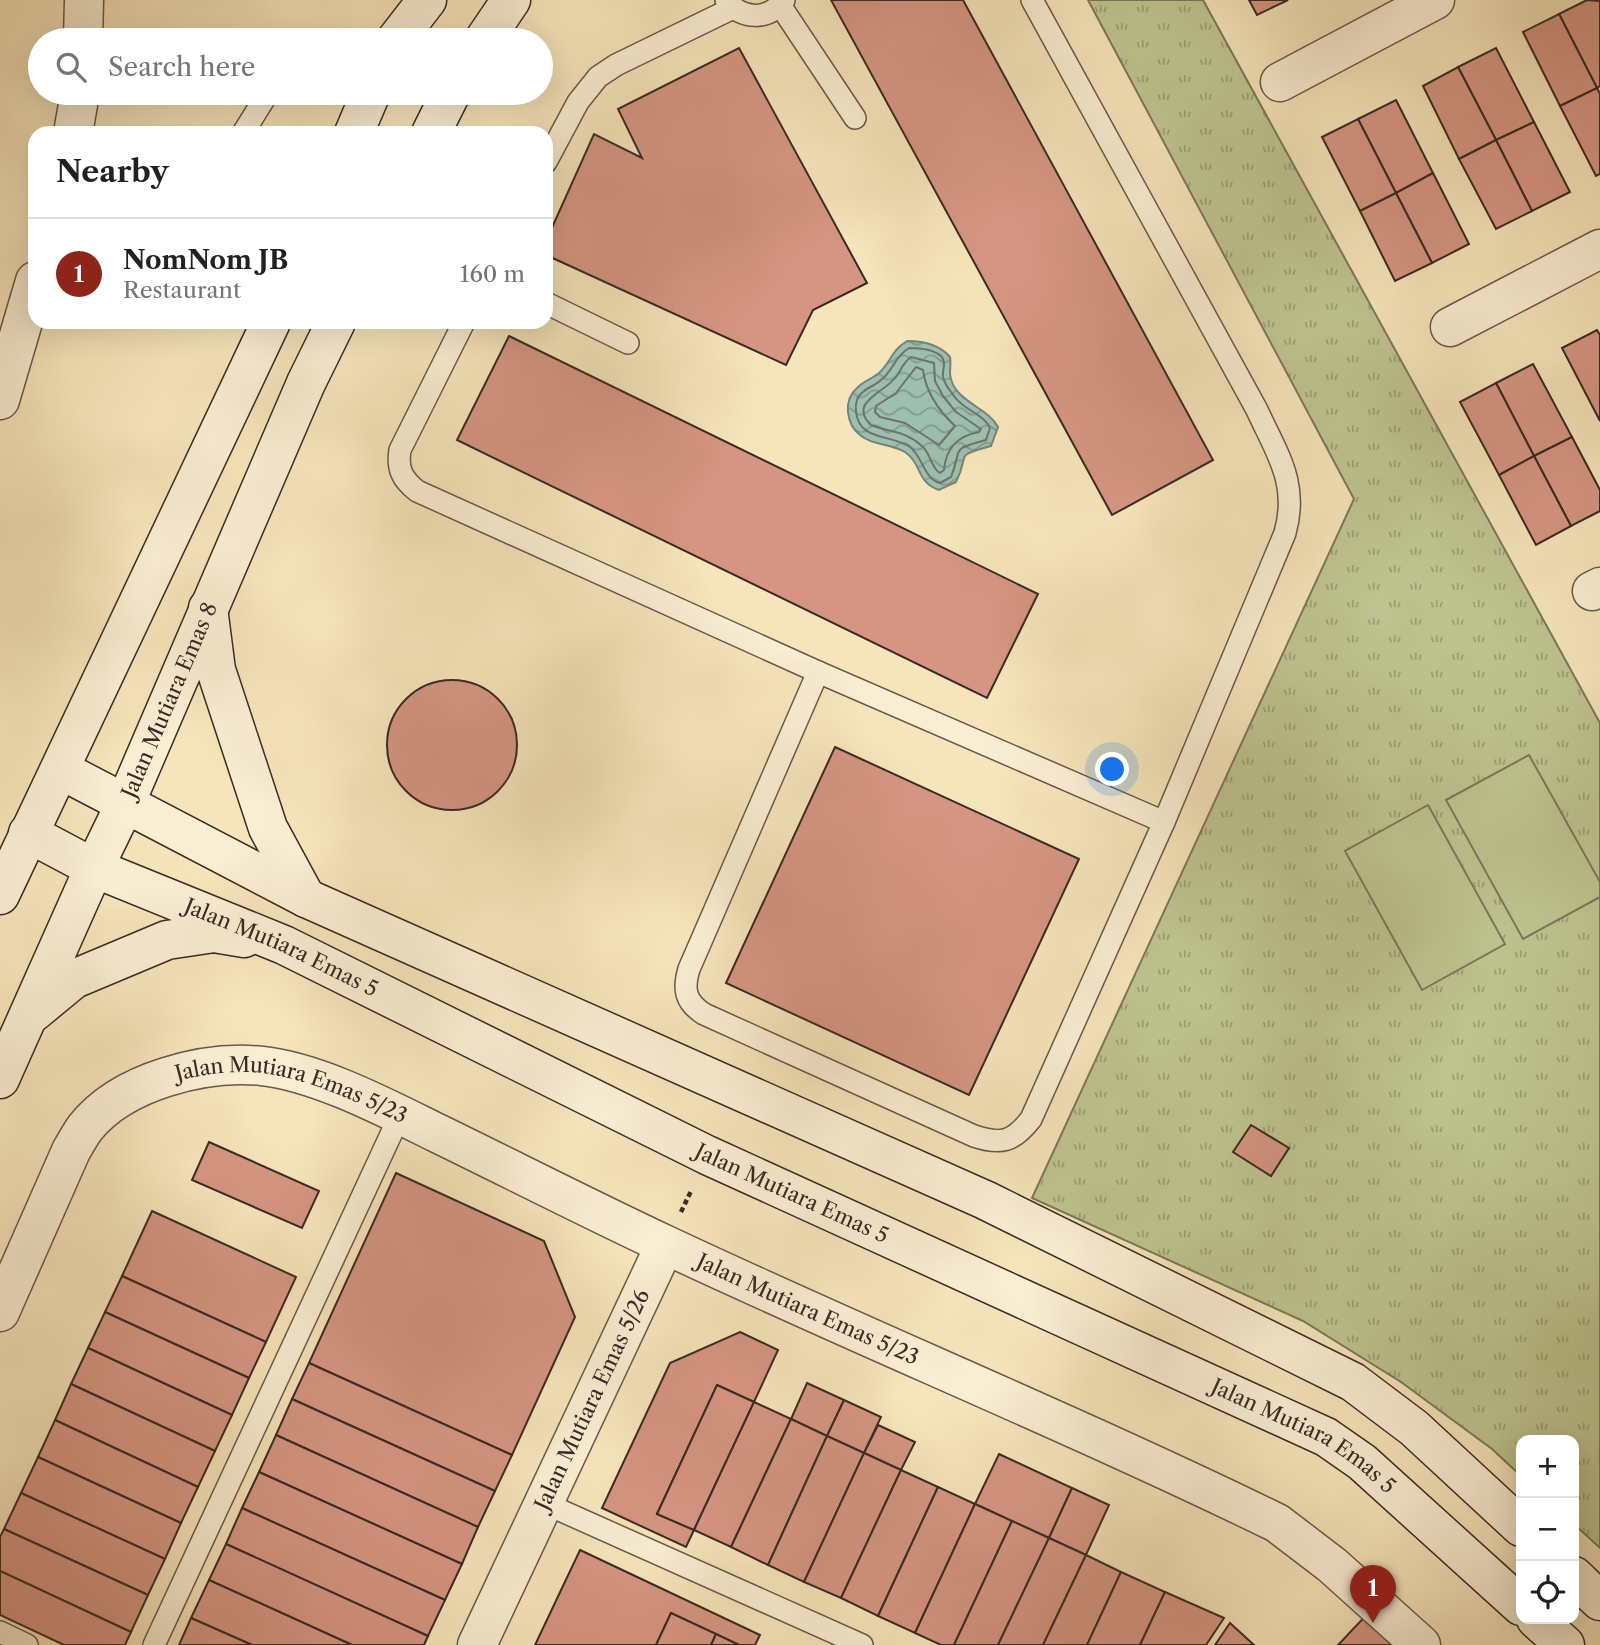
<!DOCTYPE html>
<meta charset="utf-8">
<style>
body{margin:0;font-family:"Libre Caslon Text",serif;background:#f6f6f6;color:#202124}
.controls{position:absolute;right:21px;bottom:21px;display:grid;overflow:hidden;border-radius:14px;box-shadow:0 7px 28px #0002}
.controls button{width:63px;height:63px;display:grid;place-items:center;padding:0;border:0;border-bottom:2px solid #e0e0e0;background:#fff;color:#202124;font:35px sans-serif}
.you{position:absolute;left:1113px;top:770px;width:24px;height:24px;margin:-18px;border:5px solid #fff;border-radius:50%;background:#1a73e8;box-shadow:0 0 0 10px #1a73e833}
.badge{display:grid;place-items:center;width:46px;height:46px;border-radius:50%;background:#8f2418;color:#fff;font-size:23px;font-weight:700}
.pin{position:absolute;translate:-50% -58px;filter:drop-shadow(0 2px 4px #0008)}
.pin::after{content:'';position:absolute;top:37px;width:24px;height:21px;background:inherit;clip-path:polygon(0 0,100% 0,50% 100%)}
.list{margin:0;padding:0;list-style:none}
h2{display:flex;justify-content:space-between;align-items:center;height:91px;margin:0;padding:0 28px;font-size:30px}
h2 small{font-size:23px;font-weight:400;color:#757577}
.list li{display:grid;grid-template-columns:46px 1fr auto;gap:21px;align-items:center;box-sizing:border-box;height:112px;padding:0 28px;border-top:2px solid #e0e0e0}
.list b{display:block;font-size:26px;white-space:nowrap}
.list p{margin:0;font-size:23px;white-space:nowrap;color:#757577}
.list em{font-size:23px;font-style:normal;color:#757577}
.icon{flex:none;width:38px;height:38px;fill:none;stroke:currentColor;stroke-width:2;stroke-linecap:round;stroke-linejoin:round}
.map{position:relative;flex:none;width:1600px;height:1645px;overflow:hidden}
.search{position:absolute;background:#fff;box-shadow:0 7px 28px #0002;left:28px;top:28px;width:525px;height:77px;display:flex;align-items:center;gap:18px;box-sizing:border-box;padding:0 24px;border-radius:38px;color:#757577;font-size:26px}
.panel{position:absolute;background:#fff;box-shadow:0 7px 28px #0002;left:28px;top:126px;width:525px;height:203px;border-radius:21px}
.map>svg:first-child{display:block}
.grass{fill:url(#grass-tufts);stroke:#7c775a;stroke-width:2}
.garden{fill:#bec48f;stroke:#7c775a;stroke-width:2}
.water{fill:url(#water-waves);stroke:#758378;stroke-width:2}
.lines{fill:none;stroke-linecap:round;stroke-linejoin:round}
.shore{stroke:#6c746a;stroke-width:2}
.building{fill:#d59582;stroke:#3a2a24;stroke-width:2}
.lane-casing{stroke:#69584a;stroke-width:24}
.street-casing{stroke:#69584a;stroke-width:41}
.secondary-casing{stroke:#3a2a24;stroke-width:41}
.path{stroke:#3a2a24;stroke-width:4.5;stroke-dasharray:5 3.5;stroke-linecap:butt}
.lane{stroke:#f9edd2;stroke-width:21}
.street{stroke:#f9edd2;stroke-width:38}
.secondary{stroke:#f9edd2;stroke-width:38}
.labels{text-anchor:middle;stroke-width:5;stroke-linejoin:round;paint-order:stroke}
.street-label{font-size:21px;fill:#3a2a24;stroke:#f9edd2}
</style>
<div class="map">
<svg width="1600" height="1645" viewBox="0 0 1600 1645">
<defs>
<pattern id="grass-tufts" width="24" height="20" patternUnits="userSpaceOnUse" patternTransform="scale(1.75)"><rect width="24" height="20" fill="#bec48f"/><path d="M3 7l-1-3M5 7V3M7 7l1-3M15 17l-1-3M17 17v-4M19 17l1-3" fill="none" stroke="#9b9f75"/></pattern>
<pattern id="water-waves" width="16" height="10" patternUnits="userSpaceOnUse" patternTransform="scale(1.75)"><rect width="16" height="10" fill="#9dbfb0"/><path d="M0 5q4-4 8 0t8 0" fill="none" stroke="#819b8f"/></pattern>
</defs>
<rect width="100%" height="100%" fill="#f6e4ba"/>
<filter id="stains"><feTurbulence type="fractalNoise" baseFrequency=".00286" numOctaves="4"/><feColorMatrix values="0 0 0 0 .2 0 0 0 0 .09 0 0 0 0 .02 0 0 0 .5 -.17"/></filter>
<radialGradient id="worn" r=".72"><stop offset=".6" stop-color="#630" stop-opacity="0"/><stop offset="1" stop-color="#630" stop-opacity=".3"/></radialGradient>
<path class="grass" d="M1088,0H1203L1600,723V1548L1574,1524V1440H1521V1476L1492,1449L1401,1382L1303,1321L1032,1198L1354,499Z"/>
<g class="garden">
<path d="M1529,755L1600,882V897L1523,939L1446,800Z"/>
<path d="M1428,805L1505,944L1422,990L1345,851Z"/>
</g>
<path class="water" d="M907,341C923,341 939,344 950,357C951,362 950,368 950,374C953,402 987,406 998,427L991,446C952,457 971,452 956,482L939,490C916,482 923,465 905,452C891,443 873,446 860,435C846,424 843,400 857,388C863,381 872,379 879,373C891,362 891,351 907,341Z"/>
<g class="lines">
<g class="shore">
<path d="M909,348C919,348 933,349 941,356C947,362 942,370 943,377C944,382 948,388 951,392C963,411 983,413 990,428L986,440C949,450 963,447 951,477L940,483C924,479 923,457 910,447C891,434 858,441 856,411C855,404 857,396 863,392C868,387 876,385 881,380C893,371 895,356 909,348Z"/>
<path d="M911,357L934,363L935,381L943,396L956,412L981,429L979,432C957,436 946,448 944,470L940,473C931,468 931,454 922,446C904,430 891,433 871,425C848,403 883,393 894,379C901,372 902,363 911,357Z"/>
<path d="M916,367L923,370C926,393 939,411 955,426L939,445L905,423L880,417L875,412L876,406L896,393Z"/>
</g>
</g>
<g class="building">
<path d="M831,0H963L1213,460L1112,515Z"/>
<path d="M1249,0H1288L1257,15Z"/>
<path d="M1587,0L1600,1V86L1597,88L1559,14Z"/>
<path d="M1559,14L1597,88L1560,106L1523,32Z"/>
<path d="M739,48L867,283L813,310L786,365L546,255V241L594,134L642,158L618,109Z"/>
<path d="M1496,48L1534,122L1496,140L1458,67Z"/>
<path d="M1458,67L1496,140L1459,159L1423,86Z"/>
<path d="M1597,88L1600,94V174L1596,176L1560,106Z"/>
<path d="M1396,100L1433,173L1396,193L1358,119Z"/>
<path d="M1358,119L1396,193L1360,211L1322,137Z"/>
<path d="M1534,122L1570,192L1532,211L1496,140Z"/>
<path d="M1496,140L1532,211L1496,229L1459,159Z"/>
<path d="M1433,173L1469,244L1432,263L1396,193Z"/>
<path d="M1396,193L1432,263L1395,281L1360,211Z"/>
<path d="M1597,330L1600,335V421L1562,348Z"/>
<path d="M509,336L1038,594L987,698L457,440Z"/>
<path d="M1533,364L1572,437L1534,456L1496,383Z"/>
<path d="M1496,383L1534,456L1499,475L1460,402Z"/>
<path d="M1572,437L1600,490V511L1571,526L1534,456Z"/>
<path d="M1534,456L1571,526L1536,545L1499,475Z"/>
<circle cx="452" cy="745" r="65"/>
<path d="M835,747L1079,859L969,1095L726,983Z"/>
<path d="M1251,1125L1289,1148L1271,1176L1233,1152Z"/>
<path d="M209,1142L319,1191L302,1228L192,1180Z"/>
<path d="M396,1173L544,1241L575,1317L512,1455L309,1363Z"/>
<path d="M152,1211L296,1277L266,1342L122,1276Z"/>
<path d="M122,1276L266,1342L249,1378L105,1312Z"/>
<path d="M105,1312L249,1378L232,1415L88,1348Z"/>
<path d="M740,1332L778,1350L754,1402L717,1385L657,1514L694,1530L686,1547L602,1508L670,1363Z"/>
<path d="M88,1348L232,1415L215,1451L71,1384Z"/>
<path d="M309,1363L512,1455L495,1491L292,1399Z"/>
<path d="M807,1383L844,1400L827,1436L791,1419Z"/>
<path d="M71,1384L215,1451L198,1487L55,1420Z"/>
<path d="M717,1385L754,1402L694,1530L657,1514Z"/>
<path d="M292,1399L495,1491L478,1527L276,1435Z"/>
<path d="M844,1400L881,1417L864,1453L827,1436Z"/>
<path d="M754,1402L791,1419L731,1547L694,1530Z"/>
<path d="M791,1419L827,1436L768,1565L731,1547Z"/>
<path d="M55,1420L198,1487L181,1523L38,1457Z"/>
<path d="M878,1425L915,1442L901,1470L864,1453Z"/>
<path d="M276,1435L478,1527L462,1564L259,1472Z"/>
<path d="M827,1436L864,1453L804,1582L768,1565Z"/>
<path d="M864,1453L901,1470L841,1598L804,1582Z"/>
<path d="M999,1454L1072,1488L1049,1538L975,1504Z"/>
<path d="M38,1457L181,1523L165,1559L21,1493Z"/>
<path d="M901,1470L938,1487L878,1616L841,1598Z"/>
<path d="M259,1472L462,1564L445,1600L242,1508Z"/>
<path d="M938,1487L975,1504L915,1633L878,1616Z"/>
<path d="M1072,1488L1109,1505L1086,1555L1049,1538Z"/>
<path d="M21,1493L165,1559L148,1595L4,1529Z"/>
<path d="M975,1504L1012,1521L954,1645H941L915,1633Z"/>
<path d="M242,1508L445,1600L428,1636L226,1544Z"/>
<path d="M1012,1521L1049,1538L998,1645H954Z"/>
<path d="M4,1529L148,1595L131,1632L0,1571V1537Z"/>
<path d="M1049,1538L1086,1555L1043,1645H998Z"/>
<path d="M226,1544L428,1636L424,1645H352L209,1580Z"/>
<path d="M580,1550L760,1635L755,1645H739L671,1613L656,1645H535Z"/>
<path d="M1086,1555L1121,1572L1087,1645H1043Z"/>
<path d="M0,1571L131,1632L125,1645H64L0,1615Z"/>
<path d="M1121,1572L1165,1592L1140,1645H1087Z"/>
<path d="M209,1580L352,1645H252L191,1618Z"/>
<path d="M1165,1592L1224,1618L1206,1645H1140Z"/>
<path d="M1372,1609L1395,1645H1338Z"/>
<path d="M671,1613L716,1634L711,1645H656Z"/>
<path d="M191,1618L252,1645H179Z"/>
<path d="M1230,1623L1254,1645H1215Z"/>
<path d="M716,1634L739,1645H711Z"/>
</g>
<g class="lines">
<defs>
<g id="lane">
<path d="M726,0C742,20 768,21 784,0"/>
<path d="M780,5L855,118"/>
<path d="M243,133L268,93"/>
<path d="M546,162L578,102L598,77L616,65L733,8"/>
<path d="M546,303L628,343"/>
<path d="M464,322L400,450C397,469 402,479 417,491L818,672L1164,822"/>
<path d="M818,672L689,969C683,989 685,1002 704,1014L974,1136C1001,1145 1013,1142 1031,1119L1164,822L1285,533C1299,483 1277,454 1257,410L1032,0"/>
<path d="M544,1503L862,1645"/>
<path d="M0,1632L27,1645"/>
<path d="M154,1645L400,1115"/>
</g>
<g id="street">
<path d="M83,40L84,0"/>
<path d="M1280,82L1435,0"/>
<path d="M73,133L80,93"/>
<path d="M1450,327L1600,249"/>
<path d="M0,400L35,281"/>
<path d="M1592,591L1600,587"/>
<path id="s1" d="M0,1312L71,1151C75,1144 80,1135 85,1128C122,1081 205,1060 262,1066C318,1072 386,1108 437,1133C513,1170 589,1209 666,1245C868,1340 1076,1425 1277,1523L1332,1565L1421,1645"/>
<path id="s2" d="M477,1645L665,1245"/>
</g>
<g id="secondary">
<path d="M396,40L427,0"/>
<path d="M484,40L511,0"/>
<path d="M354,133L371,93"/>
<path d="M431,133L451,93"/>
<path d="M208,608L216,670L268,828L306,898"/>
<path d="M61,770L306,898L985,1200L1353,1382L1414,1428L1521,1527"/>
<path id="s3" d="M28,833L94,868L284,945L707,1155L1326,1437L1362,1462L1521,1606"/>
<path d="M0,895L271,322"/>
<path d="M34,1012L74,979L167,940L214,933L244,938"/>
<path id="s4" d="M0,1079L94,868L125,804L306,383L336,322"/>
<path d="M1574,1576L1600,1601"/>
<path d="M1536,1619L1565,1645"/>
</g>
</defs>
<use href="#lane" class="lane-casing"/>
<use href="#street" class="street-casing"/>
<use href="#secondary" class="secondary-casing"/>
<path class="path" d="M681,1212L692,1189"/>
<use href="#lane" class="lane"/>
<use href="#street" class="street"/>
<use href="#secondary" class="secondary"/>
</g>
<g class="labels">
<g class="street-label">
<text dy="7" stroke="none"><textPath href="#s4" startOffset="415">Jalan Mutiara Emas 8</textPath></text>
<text dy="7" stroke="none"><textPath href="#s3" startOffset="278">Jalan Mutiara Emas 5</textPath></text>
<text dy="7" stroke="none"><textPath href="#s1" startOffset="430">Jalan Mutiara Emas 5/23</textPath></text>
<text dy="7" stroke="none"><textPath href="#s3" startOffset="845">Jalan Mutiara Emas 5</textPath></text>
<text dy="7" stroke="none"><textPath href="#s1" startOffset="996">Jalan Mutiara Emas 5/23</textPath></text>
<text dy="7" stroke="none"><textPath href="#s2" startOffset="271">Jalan Mutiara Emas 5/26</textPath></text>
<text dy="7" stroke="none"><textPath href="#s3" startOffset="1412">Jalan Mutiara Emas 5</textPath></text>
</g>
</g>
<rect width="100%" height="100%" filter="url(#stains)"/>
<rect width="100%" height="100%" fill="url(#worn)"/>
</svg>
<div class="controls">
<button>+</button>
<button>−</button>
<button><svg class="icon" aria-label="locate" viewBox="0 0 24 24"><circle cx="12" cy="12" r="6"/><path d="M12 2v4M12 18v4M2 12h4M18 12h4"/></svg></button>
</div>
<div class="you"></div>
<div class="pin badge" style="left:1373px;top:1623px">1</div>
<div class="search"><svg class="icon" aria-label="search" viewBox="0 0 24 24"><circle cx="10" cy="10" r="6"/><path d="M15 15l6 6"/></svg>Search here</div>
<section class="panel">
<h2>Nearby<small></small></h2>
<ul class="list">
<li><span class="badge">1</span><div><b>NomNom JB</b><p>Restaurant</p></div><em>160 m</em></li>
</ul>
</section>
</div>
